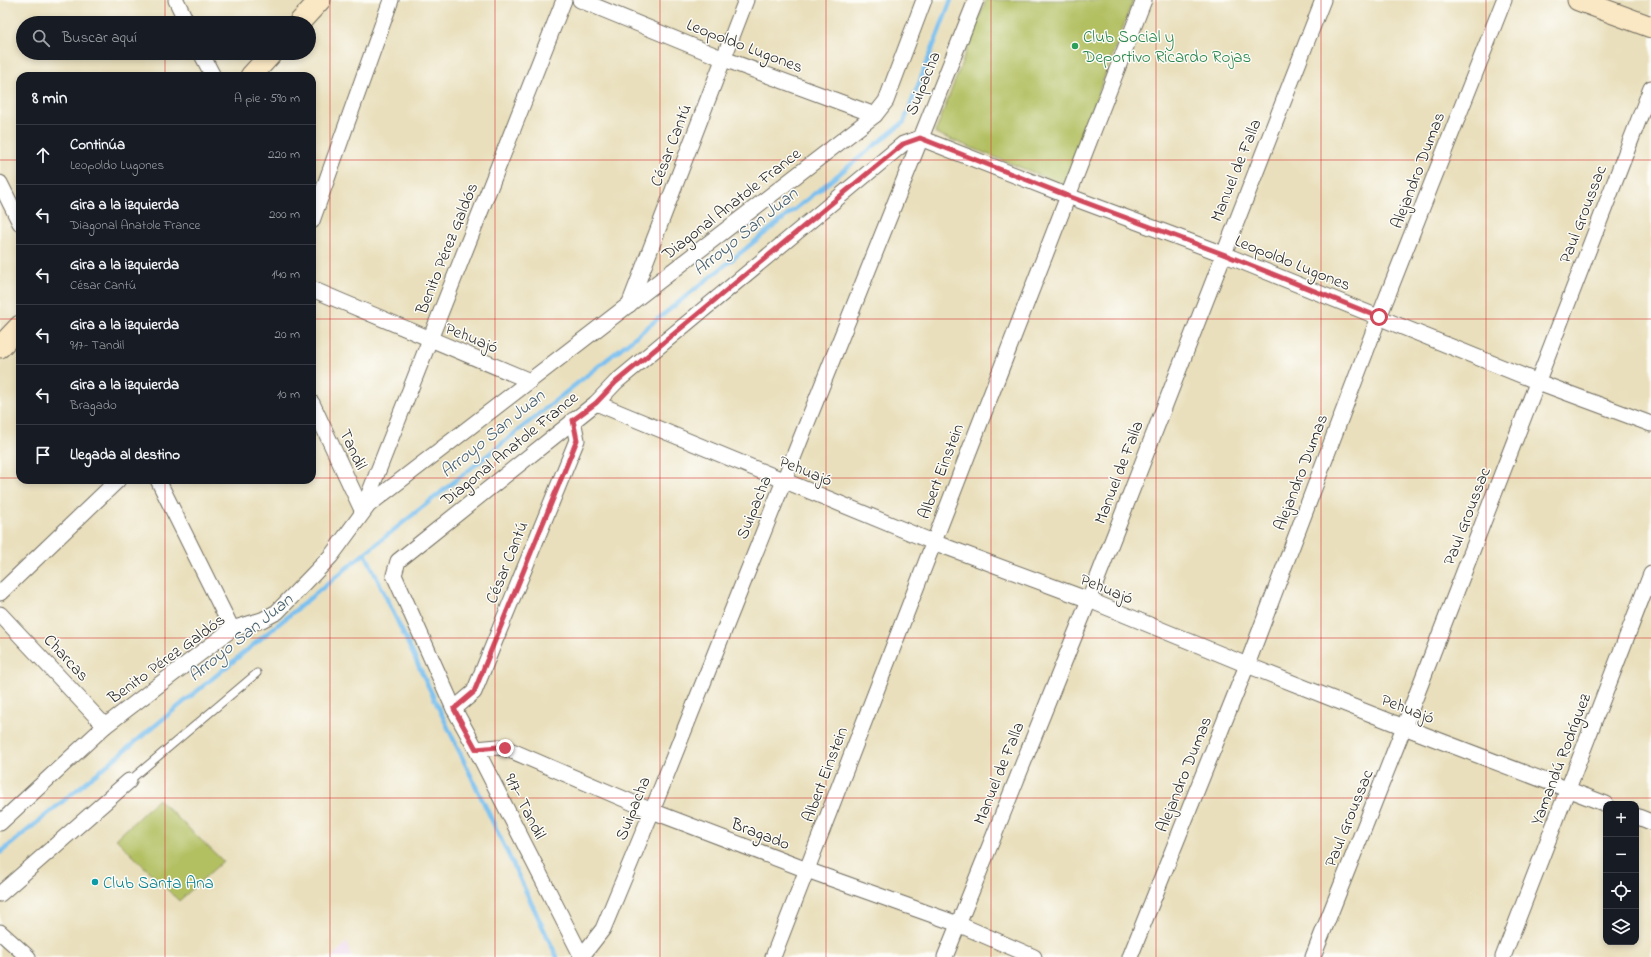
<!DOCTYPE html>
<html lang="es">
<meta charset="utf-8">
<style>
body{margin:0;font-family:"Indie Flower",sans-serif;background:#242831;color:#f1f3f6}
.controls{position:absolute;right:12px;bottom:12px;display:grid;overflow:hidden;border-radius:8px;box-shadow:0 2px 6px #0003}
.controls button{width:36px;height:36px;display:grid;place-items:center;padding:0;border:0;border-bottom:1px solid #363941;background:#171b24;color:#f1f3f6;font:20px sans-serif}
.stop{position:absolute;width:12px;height:12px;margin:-9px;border:3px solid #d1495b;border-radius:50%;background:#fff}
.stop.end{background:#d1495b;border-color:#fff;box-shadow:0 1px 4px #0008}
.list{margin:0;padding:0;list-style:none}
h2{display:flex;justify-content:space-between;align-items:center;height:52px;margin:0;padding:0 16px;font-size:17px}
h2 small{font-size:13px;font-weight:400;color:#9ea1a6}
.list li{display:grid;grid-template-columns:26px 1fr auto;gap:12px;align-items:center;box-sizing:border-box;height:60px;padding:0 16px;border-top:1px solid #363941}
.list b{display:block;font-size:15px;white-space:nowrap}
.list p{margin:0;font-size:13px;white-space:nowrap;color:#9ea1a6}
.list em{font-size:13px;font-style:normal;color:#9ea1a6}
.icon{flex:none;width:22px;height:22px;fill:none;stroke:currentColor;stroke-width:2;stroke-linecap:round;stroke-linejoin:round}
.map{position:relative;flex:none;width:1651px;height:957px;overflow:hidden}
.search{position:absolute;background:#171b24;box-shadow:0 2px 6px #0003;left:16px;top:16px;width:300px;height:44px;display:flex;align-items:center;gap:10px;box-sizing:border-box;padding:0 14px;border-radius:22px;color:#9ea1a6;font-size:15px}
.panel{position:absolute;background:#171b24;box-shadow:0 2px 6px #0003;left:16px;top:72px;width:300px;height:412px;border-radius:12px}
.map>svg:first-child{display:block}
.built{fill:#ebd1eb}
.green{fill:#b3c062;stroke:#6f7646}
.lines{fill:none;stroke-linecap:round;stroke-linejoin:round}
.stream{stroke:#79c0f0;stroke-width:4.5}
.lane-casing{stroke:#6e6a5e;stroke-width:9}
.street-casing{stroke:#6e6a5e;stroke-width:17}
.secondary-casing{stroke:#6e6a5e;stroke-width:23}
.lane{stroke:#fff;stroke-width:7}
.street{stroke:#fff;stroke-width:15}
.secondary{stroke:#fae7c3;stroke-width:21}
.route{stroke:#d1495b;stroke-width:5}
.grid{fill:none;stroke:#d62828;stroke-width:1;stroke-opacity:0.55}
.leisure-dot{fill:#2e9e5b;stroke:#fdfcf7;stroke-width:1.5}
.culture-dot{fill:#0f9aa8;stroke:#fdfcf7;stroke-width:1.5}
.labels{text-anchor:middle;stroke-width:3;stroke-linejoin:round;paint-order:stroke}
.leisure-label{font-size:17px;fill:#27864d;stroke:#fdfcf7;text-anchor:start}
.street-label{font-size:17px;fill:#2b2b2b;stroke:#fdfcf7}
.culture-label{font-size:17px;fill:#0d838f;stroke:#fdfcf7;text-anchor:start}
.water-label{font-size:18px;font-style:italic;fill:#465f70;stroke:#fdfcf7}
</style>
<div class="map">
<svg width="1651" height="957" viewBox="0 0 1651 957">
<rect width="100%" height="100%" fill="#fdfcf7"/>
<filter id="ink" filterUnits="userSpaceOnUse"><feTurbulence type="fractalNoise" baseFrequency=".025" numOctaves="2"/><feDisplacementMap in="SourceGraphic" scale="8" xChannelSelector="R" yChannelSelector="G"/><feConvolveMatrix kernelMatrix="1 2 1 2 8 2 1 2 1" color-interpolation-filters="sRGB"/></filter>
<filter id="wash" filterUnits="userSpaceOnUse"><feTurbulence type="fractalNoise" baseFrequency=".012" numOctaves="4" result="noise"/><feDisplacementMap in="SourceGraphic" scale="16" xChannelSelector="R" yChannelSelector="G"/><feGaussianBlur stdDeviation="0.9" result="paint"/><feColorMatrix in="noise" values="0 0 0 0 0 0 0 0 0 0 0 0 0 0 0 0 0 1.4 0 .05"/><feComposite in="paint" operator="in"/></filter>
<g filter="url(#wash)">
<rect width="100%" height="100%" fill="#e9dfbc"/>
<path class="built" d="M347,942L351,957H332Z"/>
<g class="green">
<path d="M986,0H1133L1064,185L935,133Z"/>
<path d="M158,799L223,861L179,901L116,839Z"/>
</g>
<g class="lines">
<g class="stream">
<path d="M365,553L557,957"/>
<path d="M0,853L365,553L904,122L951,0"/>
</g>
</g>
</g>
<g filter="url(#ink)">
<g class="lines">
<defs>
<path id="lane" d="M129,781L257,673"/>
<g id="street">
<path d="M176,0L187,23"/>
<path d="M580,0L724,59L875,115"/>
<path d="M201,53L213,76"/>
<path d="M0,183L20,223"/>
<path d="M312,221L391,0"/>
<path d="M312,289L530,381"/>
<path d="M629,305L746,0"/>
<path d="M312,403L362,510"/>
<path d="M596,403L933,542L1089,600L1247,665L1404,727L1606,804"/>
<path d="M158,480L232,629"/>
<path d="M363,509L564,0"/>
<path d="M362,510L875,115L886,101L924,0"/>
<path d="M0,593L118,480"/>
<path d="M0,614L105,726"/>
<path d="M454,709L474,692L577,440L573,420"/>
<path d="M476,749L498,747L505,748L652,811L807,870L958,924L1034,957"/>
<path d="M1636,816L1651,822"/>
<path d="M0,823L105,726L232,629L262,620L277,612L331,556L367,507"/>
<path d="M0,894L129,781"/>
<path d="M0,932L28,957"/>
<path d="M582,956L603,929L652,811L976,0"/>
<path d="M582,957L476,749L454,709L394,575L398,561L596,403L616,382L903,144L920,138L1068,196L1223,254L1538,382L1651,424"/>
<path d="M773,957L1144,0"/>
<path d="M945,957L1089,600L1323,0"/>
<path d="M1130,957L1247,665L1379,317L1504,0"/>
<path d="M1313,957L1404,727L1651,88"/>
<path d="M1503,957L1651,574"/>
</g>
<g id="secondary">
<path d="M1578,0L1651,27"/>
<path d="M299,23L320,0"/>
<path d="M251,76L272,53"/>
<path d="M0,347L20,326"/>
</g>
</defs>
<use href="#lane" class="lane-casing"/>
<use href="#street" class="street-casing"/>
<use href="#secondary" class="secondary-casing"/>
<use href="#lane" class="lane"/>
<use href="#street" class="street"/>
<use href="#secondary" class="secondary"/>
</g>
</g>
<g class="lines" filter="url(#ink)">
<path class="route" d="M505,748L498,747L476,749L454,709L474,692L577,440L573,420L596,403L616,382L903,144L920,138L1068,196L1223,254L1379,317"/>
</g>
<path class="grid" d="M165,0V23M330,0V957M495,0V957M660,0V957M826,0V957M991,0V957M1156,0V957M1321,0V957M1486,0V957M165,53V76M0,160H20M312,160H1651M0,319H20M312,319H1651M0,478H20M312,478H1651M165,480V957M0,638H1651M0,798H1651"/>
<circle class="leisure-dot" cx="1075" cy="46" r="4"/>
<circle class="culture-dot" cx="95" cy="882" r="4"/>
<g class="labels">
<g class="leisure-label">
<text x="1083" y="42">Club Social y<tspan x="1083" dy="20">Deportivo Ricardo Rojas</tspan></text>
</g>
<g class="street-label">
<text transform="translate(745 45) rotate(21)" y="6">Leopoldo Lugones</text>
<text transform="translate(922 83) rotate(-68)" y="6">Suipacha</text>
<text transform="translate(670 145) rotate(-69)" y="6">César Cantú</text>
<text transform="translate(1235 170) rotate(-68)" y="6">Manuel de Falla</text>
<text transform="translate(1417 170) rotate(-69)" y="6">Alejandro Dumas</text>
<text transform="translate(731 203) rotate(-38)" y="6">Diagonal Anatole France</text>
<text transform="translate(1582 214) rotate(-69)" y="6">Paul Groussac</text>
<text transform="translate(446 248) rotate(-68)" y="6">Benito Pérez Galdós</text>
<text transform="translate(1293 262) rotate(22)" y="6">Leopoldo Lugones</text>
<text transform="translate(472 337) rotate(22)" y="6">Pehuajó</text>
<text transform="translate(509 448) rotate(-39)" y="6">Diagonal Anatole France</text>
<text transform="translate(354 449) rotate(65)" y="6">Tandil</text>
<text transform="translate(806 470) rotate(22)" y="6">Pehuajó</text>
<text transform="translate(940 471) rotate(-69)" y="6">Albert Einstein</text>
<text transform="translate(1118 472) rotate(-69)" y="6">Manuel de Falla</text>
<text transform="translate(1300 472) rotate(-69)" y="6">Alejandro Dumas</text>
<text transform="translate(753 507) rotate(-68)" y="6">Suipacha</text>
<text transform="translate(1466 516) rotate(-69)" y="6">Paul Groussac</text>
<text transform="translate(506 562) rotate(-68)" y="6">César Cantú</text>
<text transform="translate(1107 588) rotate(22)" y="6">Pehuajó</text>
<text transform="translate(67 657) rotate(47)" y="6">Charcas</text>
<text transform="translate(166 658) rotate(-36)" y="6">Benito Pérez Galdós</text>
<text transform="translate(1408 708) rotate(21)" y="6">Pehuajó</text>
<text transform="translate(1560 759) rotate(-69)" y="6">Yamandú Rodríguez</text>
<text transform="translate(998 773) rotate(-68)" y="6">Manuel de Falla</text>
<text transform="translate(824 774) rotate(-69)" y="6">Albert Einstein</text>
<text transform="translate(1183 774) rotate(-68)" y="6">Alejandro Dumas</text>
<text transform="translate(526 806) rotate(63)" y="6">917- Tandil</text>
<text transform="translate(632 808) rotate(-68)" y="6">Suipacha</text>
<text transform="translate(1348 818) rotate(-68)" y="6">Paul Groussac</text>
<text transform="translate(761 833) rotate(21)" y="6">Bragado</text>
</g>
<g class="culture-label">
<text x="103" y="888">Club Santa Ana</text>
</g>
<g class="water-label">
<text transform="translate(745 231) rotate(-39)" y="6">Arroyo San Juan</text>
<text transform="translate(492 433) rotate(-39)" y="6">Arroyo San Juan</text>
<text transform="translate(240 637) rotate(-39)" y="6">Arroyo San Juan</text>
</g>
</g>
</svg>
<div class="controls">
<button>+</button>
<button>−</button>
<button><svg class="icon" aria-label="locate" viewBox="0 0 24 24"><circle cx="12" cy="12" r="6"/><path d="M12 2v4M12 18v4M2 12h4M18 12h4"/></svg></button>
<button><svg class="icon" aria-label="layers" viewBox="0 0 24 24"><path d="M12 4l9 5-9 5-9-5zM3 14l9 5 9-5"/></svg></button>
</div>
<div class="stop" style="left:1379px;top:317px"></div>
<div class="stop end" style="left:505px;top:748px"></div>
<div class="search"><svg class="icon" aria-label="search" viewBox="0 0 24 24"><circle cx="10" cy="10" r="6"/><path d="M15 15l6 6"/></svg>Buscar aquí</div>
<section class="panel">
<h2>8 min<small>A pie · 590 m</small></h2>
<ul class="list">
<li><svg class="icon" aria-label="ahead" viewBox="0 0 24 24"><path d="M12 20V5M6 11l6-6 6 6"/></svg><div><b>Continúa</b><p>Leopoldo Lugones</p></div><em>220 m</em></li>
<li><svg class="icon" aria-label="left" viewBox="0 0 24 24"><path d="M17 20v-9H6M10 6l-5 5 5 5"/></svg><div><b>Gira a la izquierda</b><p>Diagonal Anatole France</p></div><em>200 m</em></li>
<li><svg class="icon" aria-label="left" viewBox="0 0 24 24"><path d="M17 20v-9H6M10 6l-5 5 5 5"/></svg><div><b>Gira a la izquierda</b><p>César Cantú</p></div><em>140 m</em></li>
<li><svg class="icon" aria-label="left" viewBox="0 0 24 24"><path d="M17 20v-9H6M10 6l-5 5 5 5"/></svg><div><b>Gira a la izquierda</b><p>917- Tandil</p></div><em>20 m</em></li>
<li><svg class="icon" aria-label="left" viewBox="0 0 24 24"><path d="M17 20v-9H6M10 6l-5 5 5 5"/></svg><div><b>Gira a la izquierda</b><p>Bragado</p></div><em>10 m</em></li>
<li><svg class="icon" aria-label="arrive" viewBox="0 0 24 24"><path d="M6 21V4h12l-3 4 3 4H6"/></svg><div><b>Llegada al destino</b></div></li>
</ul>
</section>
</div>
